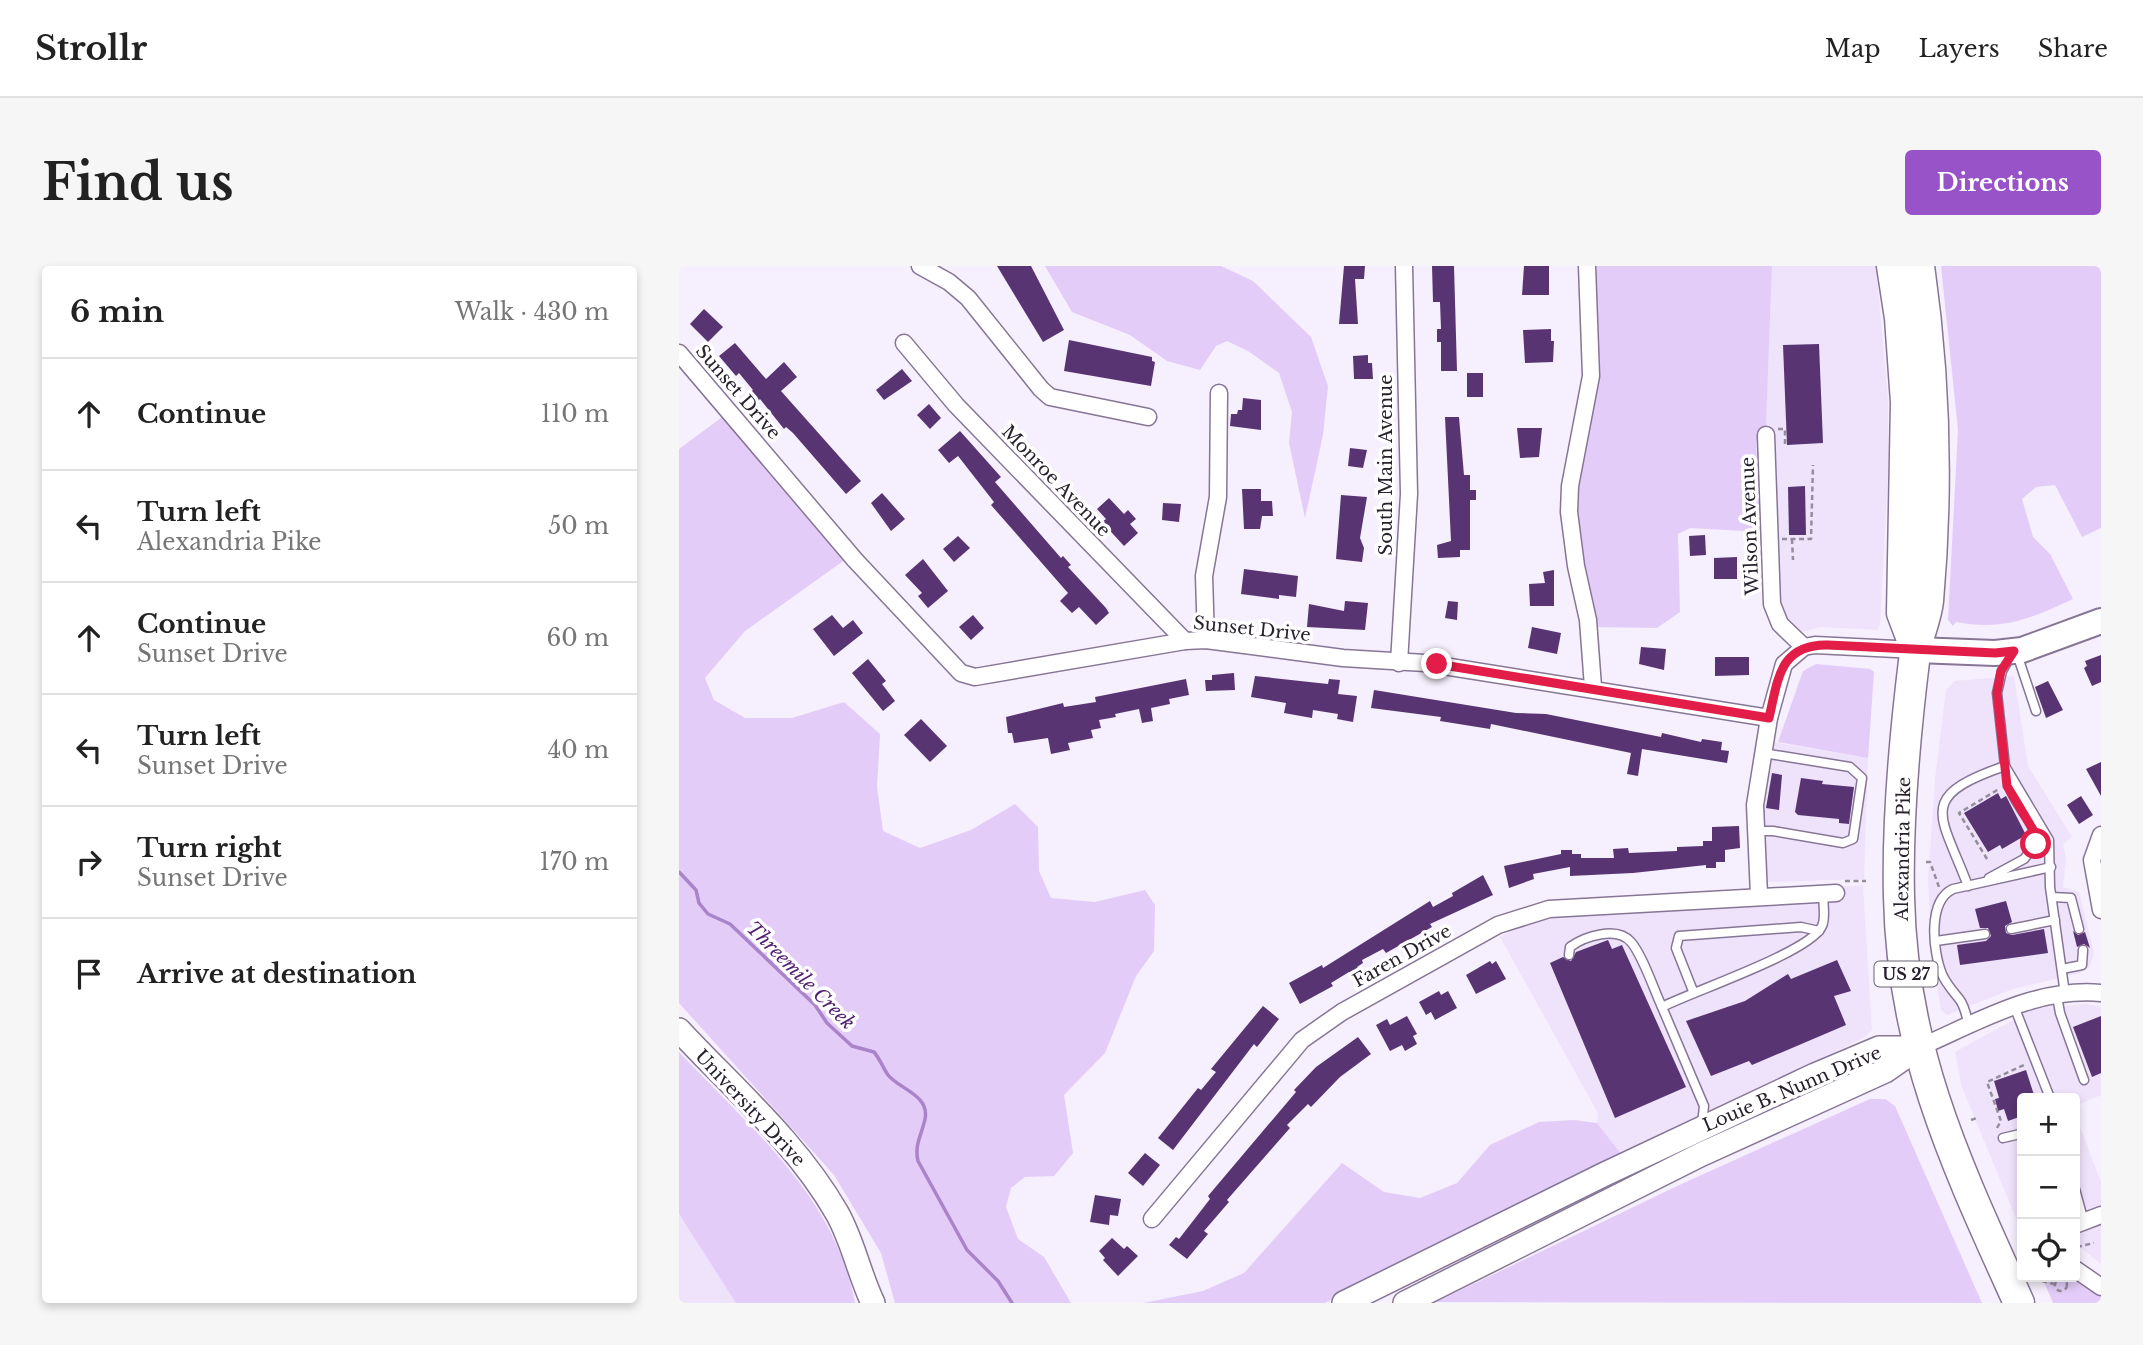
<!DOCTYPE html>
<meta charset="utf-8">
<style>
body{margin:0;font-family:"Libre Baskerville",serif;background:#f6f6f6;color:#222}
.controls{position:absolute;right:21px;bottom:21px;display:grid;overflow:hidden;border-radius:7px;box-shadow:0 4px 10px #0003}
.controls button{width:63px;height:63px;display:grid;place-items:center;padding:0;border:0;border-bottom:2px solid #e0e0e0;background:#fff;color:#222;font:35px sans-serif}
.stop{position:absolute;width:21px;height:21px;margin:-16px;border:5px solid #e11d48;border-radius:50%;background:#fff}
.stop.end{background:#e11d48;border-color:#fff;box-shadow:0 2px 7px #0008}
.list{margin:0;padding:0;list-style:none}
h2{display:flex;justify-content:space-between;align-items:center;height:91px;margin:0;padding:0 28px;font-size:30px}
h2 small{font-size:23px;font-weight:400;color:#767676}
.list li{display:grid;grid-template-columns:46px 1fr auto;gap:21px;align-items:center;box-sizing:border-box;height:112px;padding:0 28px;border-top:2px solid #e0e0e0}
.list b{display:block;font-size:26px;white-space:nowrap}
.list p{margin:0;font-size:23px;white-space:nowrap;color:#767676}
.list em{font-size:23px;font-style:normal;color:#767676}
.icon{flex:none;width:38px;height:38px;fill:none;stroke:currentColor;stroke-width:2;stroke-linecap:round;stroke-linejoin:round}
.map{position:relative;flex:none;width:1422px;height:1037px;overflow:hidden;border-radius:7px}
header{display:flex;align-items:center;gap:42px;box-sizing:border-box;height:98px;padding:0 35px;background:#fff;border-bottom:2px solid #e0e0e0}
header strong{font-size:33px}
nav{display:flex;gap:38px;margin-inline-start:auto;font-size:24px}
.intro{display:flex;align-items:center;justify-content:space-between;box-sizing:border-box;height:168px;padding:0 42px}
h1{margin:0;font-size:49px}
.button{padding:18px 32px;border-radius:7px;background:#9753c7;color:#fff;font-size:24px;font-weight:700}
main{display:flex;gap:42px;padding:0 42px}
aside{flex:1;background:#fff;border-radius:7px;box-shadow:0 4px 10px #0003}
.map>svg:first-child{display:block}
.built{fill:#efe2fb}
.green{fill:#e4ccf9}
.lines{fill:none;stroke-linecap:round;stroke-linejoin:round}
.stream{stroke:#a984c8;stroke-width:3.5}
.building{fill:#583572}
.lane-casing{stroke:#867695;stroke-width:11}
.street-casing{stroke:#867695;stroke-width:19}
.secondary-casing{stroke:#867695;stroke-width:26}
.primary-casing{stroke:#867695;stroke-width:28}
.highway-casing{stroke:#867695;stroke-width:33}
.path{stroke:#948d9a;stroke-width:2.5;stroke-dasharray:5 3.5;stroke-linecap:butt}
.lane{stroke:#fff;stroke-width:8}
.street{stroke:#fff;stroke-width:16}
.secondary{stroke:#fff;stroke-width:23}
.primary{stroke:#fff;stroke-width:24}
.highway{stroke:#fff;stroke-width:30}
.route{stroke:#e11d48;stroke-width:9}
.labels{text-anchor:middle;stroke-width:7;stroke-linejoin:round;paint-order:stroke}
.shield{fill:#fff;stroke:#68646c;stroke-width:2}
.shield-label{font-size:16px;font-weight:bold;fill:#28212d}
.street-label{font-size:18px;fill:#28212d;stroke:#fff}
.water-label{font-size:19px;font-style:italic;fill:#522071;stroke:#fff}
</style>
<header>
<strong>Strollr</strong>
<nav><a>Map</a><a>Layers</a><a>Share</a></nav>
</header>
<div class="intro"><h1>Find us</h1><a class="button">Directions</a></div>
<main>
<aside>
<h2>6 min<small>Walk · 430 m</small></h2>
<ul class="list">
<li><svg class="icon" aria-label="ahead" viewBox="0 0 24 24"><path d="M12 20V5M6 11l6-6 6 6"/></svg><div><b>Continue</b></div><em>110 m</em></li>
<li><svg class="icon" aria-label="left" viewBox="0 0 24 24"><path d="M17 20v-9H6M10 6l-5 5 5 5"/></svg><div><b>Turn left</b><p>Alexandria Pike</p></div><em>50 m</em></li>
<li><svg class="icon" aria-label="ahead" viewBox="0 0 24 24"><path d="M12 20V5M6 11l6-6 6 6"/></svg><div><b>Continue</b><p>Sunset Drive</p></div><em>60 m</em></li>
<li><svg class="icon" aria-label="left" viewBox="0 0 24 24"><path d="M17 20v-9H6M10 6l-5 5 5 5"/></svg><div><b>Turn left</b><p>Sunset Drive</p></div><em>40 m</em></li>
<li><svg class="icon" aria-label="right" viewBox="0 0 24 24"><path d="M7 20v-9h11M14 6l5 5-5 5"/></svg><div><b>Turn right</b><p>Sunset Drive</p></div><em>170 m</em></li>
<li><svg class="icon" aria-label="arrive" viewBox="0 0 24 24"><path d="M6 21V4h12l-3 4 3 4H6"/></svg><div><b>Arrive at destination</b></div></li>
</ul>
</aside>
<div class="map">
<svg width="1422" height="1037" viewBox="0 0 1422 1037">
<rect width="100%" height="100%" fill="#f6effd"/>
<g class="built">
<path d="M1093,0H1197L1209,133V208L1201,358L1198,364L1142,361L1101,372L1084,337L1077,177L1087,159Z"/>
<path d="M1335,410L1349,500L1393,571L1384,578L1387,594L1384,621L1400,626L1415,687L1410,702L1400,707L1331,724L1268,749L1262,744L1254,697L1249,615L1256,513L1267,424L1276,415Z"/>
<path d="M1093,476L1189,492L1185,613L1090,616L1086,613L1082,556Z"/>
<path d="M1184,619L1193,764L1186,771L943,889L918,857L919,847L821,671L854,654L911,647L1158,635V621Z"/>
<path d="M1408,738L1422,741V829L1396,840V832H1343V967L1283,821L1276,786L1356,742Z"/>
<path d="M1396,848L1422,916V941L1396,951Z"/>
<path d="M0,948L57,1035V1037H0Z"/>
<path d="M1422,956V998L1396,977V970Z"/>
</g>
<g class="green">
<path d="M366,0H542L574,15L632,71L649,120L644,169L626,252L610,177L613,146L600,107L569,85L548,75L537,80L521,104L488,95L451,69L393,46Z"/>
<path d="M912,0H1093L1087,160L1077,177L1082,266L1011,262L999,268L1001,346L978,362L917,361L897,274L896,236Z"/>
<path d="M1262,0H1422V262L1403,271L1376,219L1357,221L1343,233L1354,271L1371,288L1394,333C1351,353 1324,365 1277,356L1274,360L1269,354L1279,164Z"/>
<path d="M46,149L167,293L66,365L26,412L35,434L66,452H113L165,436L201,468L198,521L204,565L241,582L292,564L336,538L359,561L360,605L372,632L416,636L466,624L476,639L475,685L457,710L426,787L385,829L394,887L375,910L346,911L332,922L327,941L339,973L365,991L392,1037H216L202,987L155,909L0,737V183Z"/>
<path d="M1137,398L1191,403L1195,406L1189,492L1099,476L1124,405Z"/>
<path d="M0,786C71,862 156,930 176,1037H57L0,948Z"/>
<path d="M1191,833H1206L1216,840L1303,1037L757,1036L996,921Z"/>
<path d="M895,854L918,857L943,889L717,999L646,1037H464L524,1025L565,1007L663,897L705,926L741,932L778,917L811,879L860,856Z"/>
<path d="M1363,1011H1390L1422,1030V1037H1374Z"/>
</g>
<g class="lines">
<path class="stream" d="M0,606L17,624L20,637L29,648L51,658L136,739L148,757L173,780L195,786C201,793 204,802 209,809C220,823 251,829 246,853C243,868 235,879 239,895L288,984L319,1015L333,1037"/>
</g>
<g class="building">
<path d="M318,0H352L385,64L364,76Z"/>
<path d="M665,0H686L685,13H676L679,58H660Z"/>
<path d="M753,0H775L778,105H762V76H758V63H762L761,36H754Z"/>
<path d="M845,0H870V29H843Z"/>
<path d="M25,43L44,61L29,76L11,58Z"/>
<path d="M872,63V75H875L874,96L846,97L844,64Z"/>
<path d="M390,74L473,91V95L476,96L472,120L385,105Z"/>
<path d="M56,77L87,113L105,96L118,111L102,125L182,215L167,228L114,167L107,161L105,163L81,133L78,136L70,127L74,124L60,107L57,110L40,90Z"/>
<path d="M1140,78L1144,177L1108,179L1104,79Z"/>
<path d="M689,89V97H693L694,113H675L674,90Z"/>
<path d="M223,103L233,115L205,134L197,124Z"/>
<rect x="788" y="107" width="16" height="24"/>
<path d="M564,132L582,134V164L551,160L552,148H558L559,144H563Z"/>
<path d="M250,138L262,152L251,163L238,149Z"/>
<path d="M766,151H780L785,209H791V224H797V234H791V284H781V291L759,292L758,279L772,275Z"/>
<path d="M838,162H863L860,191L841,192Z"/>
<path d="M281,165L322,211L316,216L382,292L384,290L392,299L389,301L427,342L430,347L417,359L400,341L393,347L381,335L389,327L312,239L315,236L279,190L270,197L259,184Z"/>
<path d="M671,182L688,184L684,202L669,200Z"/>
<path d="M1126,220L1127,269H1110L1109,221Z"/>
<path d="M563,223H582V235H593L594,250H583L581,263H565Z"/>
<path d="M203,227L226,253L212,265L192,237Z"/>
<path d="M662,229L688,231L681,272L685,282L683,296L657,293Z"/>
<path d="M430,232L445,248L449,244L457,253L451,258L459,267L445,280L423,256L427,253L418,243Z"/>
<path d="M484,237L502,238L500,256L483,254Z"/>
<path d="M1026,269L1027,289L1011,290L1010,270Z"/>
<path d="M279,270L291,282L275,296L264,283Z"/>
<path d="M1058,291V313H1035V292Z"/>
<path d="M244,293L269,325L249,342L239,330L243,327L226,309Z"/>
<path d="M565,303L619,310L617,331L600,329V333L562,328Z"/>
<path d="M875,304V340H851L850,318L866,317L864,306Z"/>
<path d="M666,335L689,337L686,364L628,361L630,338L665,345Z"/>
<path d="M769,335L779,336L778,354L766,352Z"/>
<path d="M153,349L164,362L174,354L184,367L155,390L134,363Z"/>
<path d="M294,349L305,362L292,374L280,361Z"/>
<path d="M853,361L882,367L878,388L849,382Z"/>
<path d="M962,381L987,383L985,404L960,398Z"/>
<path d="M1422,389V416L1413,420L1405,402L1408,400L1406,395Z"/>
<path d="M1036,391H1070V409L1036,410Z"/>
<path d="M189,393L207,415L203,418L216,435L204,445L173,407Z"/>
<path d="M555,407L556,424L527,425L526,414H533V409Z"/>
<path d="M576,410L649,418L650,413L661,414L659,428L678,430L674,456L658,453L659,448L634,444L633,452L605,447L607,437L572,431Z"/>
<path d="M507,413L510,429L490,433L491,438L472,442L474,455L463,457L460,443L436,448L437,451L420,454L422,462L412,464L414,472L389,477L391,484L372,488L369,472L335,477L333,467H329L327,451L384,437L385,441L417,436L416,431Z"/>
<path d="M1369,415L1384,444L1367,452L1356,421Z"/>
<path d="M695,424L837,447L867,448L982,471L983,467L1022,476L1023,473L1043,476L1042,484L1050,485L1048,497L963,483L959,510L948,508L952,487L812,458L811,463L761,455L762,451L692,442Z"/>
<path d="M242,453L268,480L251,496L225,469Z"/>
<path d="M1422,496V530L1407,503Z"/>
<path d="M1093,507L1103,509L1100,544L1087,542Z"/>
<path d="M1122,512L1144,515L1143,518L1175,521L1170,558L1160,557V553L1119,549L1116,546Z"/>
<path d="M1319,527L1322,533L1327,530L1347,569L1323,583L1321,579L1309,586L1285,547Z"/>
<path d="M1402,530L1414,549L1400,558L1388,539Z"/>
<path d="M1060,560L1061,582L1046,584V596H1037V602H1027V599L954,607L891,610V601L854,608L855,613L830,622L825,600L882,588V584H893V588H902V592H935L934,583L949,582L950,587L998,585V581L1024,580V575H1033V561Z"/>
<path d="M804,609L814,629L751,658L753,661L707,687L704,683L683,694L684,697L678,701L680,704L671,709L670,706L652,717L654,720L621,738L610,717L643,699L644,702L751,635L754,641L774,630L773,627Z"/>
<path d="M1327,635L1333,656L1326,660L1327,667L1333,669L1365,663L1369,687L1281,699L1278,679L1307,675L1312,670L1309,662H1301L1296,643Z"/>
<path d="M1394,665L1399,669L1406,666L1411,682L1405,678L1398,681Z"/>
<path d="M929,674L933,683L943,679L1007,821L936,852L871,697L884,691L892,695L897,686Z"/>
<path d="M1158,694L1172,725L1155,730L1167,759L1073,799L1070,795L1032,810L1007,755L1066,735L1109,708L1112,713Z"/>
<path d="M811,695L813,698L817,695L827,713L797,728L787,709Z"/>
<path d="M760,725L762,729L769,725L778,742L756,754L752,746L747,749L740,736Z"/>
<path d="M584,740L600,753L578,781L575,778L494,884L479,872L519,822L522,824L537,806L532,803Z"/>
<path d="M728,750L738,768L734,770L738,778L726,785L723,779L711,785L697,759L708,753L711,759Z"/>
<path d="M1422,750V807L1413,811L1394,761Z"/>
<path d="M679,771L692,788L661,811L632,841L629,838L608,859L611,862L548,934L550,936L525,965L529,968L508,993L490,979L497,971L500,973L531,933L529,930L617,826L615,824L637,801Z"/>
<path d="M1347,804L1356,832H1343V850L1329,855L1325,843L1319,845L1316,833L1320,832L1315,815Z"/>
<path d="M466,887L481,899L464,920L449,907Z"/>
<path d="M416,929L442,933L439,950L431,949L430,959L411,956Z"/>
<path d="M433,972L445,983L448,980L459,990L439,1010L424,994L426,992L420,985Z"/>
</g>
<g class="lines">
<defs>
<g id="lane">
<path d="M1338,388L1357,445"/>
<path d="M1331,391L1323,405L1318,427L1326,500L1370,574L1371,621L1386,728"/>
<path d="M1075,565H1094L1164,577L1174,573L1183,512L1171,501L1084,487"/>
<path d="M1310,612L1345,593L1357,578C1360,556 1327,535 1329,508"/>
<path d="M1289,620C1262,548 1236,531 1326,500"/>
<path d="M1373,631L1392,632L1400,663"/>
<path d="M1332,663L1376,654"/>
<path d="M1257,675L1306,668"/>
<path d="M890,689L891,681C906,670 938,660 952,676C964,690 975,724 983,741"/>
<path d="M1383,703L1403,699L1404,684"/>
<path d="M1014,725L997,682L1000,670L1122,661L1140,665"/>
<path d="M1378,730L1381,747L1405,814"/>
<path d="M1335,740L1371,832"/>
<path d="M1290,760C1288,752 1286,741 1281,734C1275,726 1267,718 1263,708C1254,686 1248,635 1274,623L1372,601"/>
<path d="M1023,858L1025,840L983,741C1014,725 1132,686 1143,660C1147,652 1144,637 1144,628"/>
<path d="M1324,872L1341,868"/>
<path d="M1396,923L1405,956"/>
</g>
<g id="street">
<path d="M241,0L270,16L289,32L362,123L371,131L469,151"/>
<path d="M908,0L912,110L891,220L890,246L897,300L909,354L914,421"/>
<path d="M225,77L277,139L506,375"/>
<path d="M0,87L176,294L282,407L296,411L506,375L527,374L664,392L746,397L1090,452"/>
<path d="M1087,169L1093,338L1101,358L1125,381"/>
<path d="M527,374L525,310L539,231L540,127"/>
<path d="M720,397L730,228L725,0"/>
<path d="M1422,569L1413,594L1422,644"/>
<path d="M1080,629L1076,539L1090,452L1105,398L1125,381L1136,379L1237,384"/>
<path d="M1239,782C1297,757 1356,721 1422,727"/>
<path d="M473,953L623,774L663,746L819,659L870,643L1157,627"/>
<path d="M1396,959L1422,949"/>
<path d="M1396,1003L1422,1021"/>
</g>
<g id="secondary">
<path d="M0,764C55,823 118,877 158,947C174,975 180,1008 194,1037"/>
<path d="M665,1037L926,908L1136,809L1200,782H1239"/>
<path d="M726,1037L1021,889L1206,805L1239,782"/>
</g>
<path id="primary" d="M1237,384L1316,387L1343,384L1422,355"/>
<g id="highway">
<path d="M1213,0L1221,52L1227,136L1223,347L1237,384"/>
<path d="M1240,0C1256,111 1259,223 1249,335C1247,353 1239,369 1236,387C1226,467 1218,551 1220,631C1223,786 1278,900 1340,1037"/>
</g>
</defs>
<use href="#lane" class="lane-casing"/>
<use href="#street" class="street-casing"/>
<use href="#secondary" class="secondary-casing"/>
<use href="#primary" class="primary-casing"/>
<use href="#highway" class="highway-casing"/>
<g class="path">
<path d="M1099,163H1106V181"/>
<path d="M1103,273H1132L1134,199"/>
<path d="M1113,273L1114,294"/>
<path d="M1308,593L1280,547L1320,523"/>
<path d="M1247,596H1251L1260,621"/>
<path d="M1166,615H1187"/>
<path d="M1292,854L1298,852"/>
<path d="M1318,862L1322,855L1308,816L1345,799"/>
<path d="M1398,981L1415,977"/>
<circle cx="1382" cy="1019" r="6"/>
<path d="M1363,1015L1375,1018"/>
</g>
<use href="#lane" class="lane"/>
<use href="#street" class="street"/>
<use href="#secondary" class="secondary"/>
<use href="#primary" class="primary"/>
<use href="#highway" class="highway"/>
</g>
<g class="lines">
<path class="route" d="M758,398L1090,452C1099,414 1100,378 1149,379L1316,387L1335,385L1322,405L1318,427L1328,520L1356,567L1357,578"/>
</g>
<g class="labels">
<rect class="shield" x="1195.5" y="695.5" width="63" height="25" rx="5"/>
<g class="shield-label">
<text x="1227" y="714">US 27</text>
</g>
<g class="street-label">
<text transform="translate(59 126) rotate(49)" y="6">Sunset Drive</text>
<text transform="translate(707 199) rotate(-90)" y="6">South Main Avenue</text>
<text transform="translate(377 215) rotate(46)" y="6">Monroe Avenue</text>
<text transform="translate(1071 260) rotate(-92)" y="6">Wilson Avenue</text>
<text transform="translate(573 363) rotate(6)" y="6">Sunset Drive</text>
<text transform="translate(1224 583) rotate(-89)" y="6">Alexandria Pike</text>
<text transform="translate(723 690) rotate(-29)" y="6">Faren Drive</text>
<text transform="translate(1113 823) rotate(-23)" y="6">Louie B. Nunn Drive</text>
<text transform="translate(71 842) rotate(47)" y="6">University Drive</text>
</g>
<g class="water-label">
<text transform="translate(122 709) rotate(45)" y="7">Threemile Creek</text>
</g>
</g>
</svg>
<div class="controls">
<button>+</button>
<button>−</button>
<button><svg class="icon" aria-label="locate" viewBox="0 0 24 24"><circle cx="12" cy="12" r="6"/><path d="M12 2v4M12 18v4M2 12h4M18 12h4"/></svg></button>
</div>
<div class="stop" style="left:1357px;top:578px"></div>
<div class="stop end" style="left:758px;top:398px"></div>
</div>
</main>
